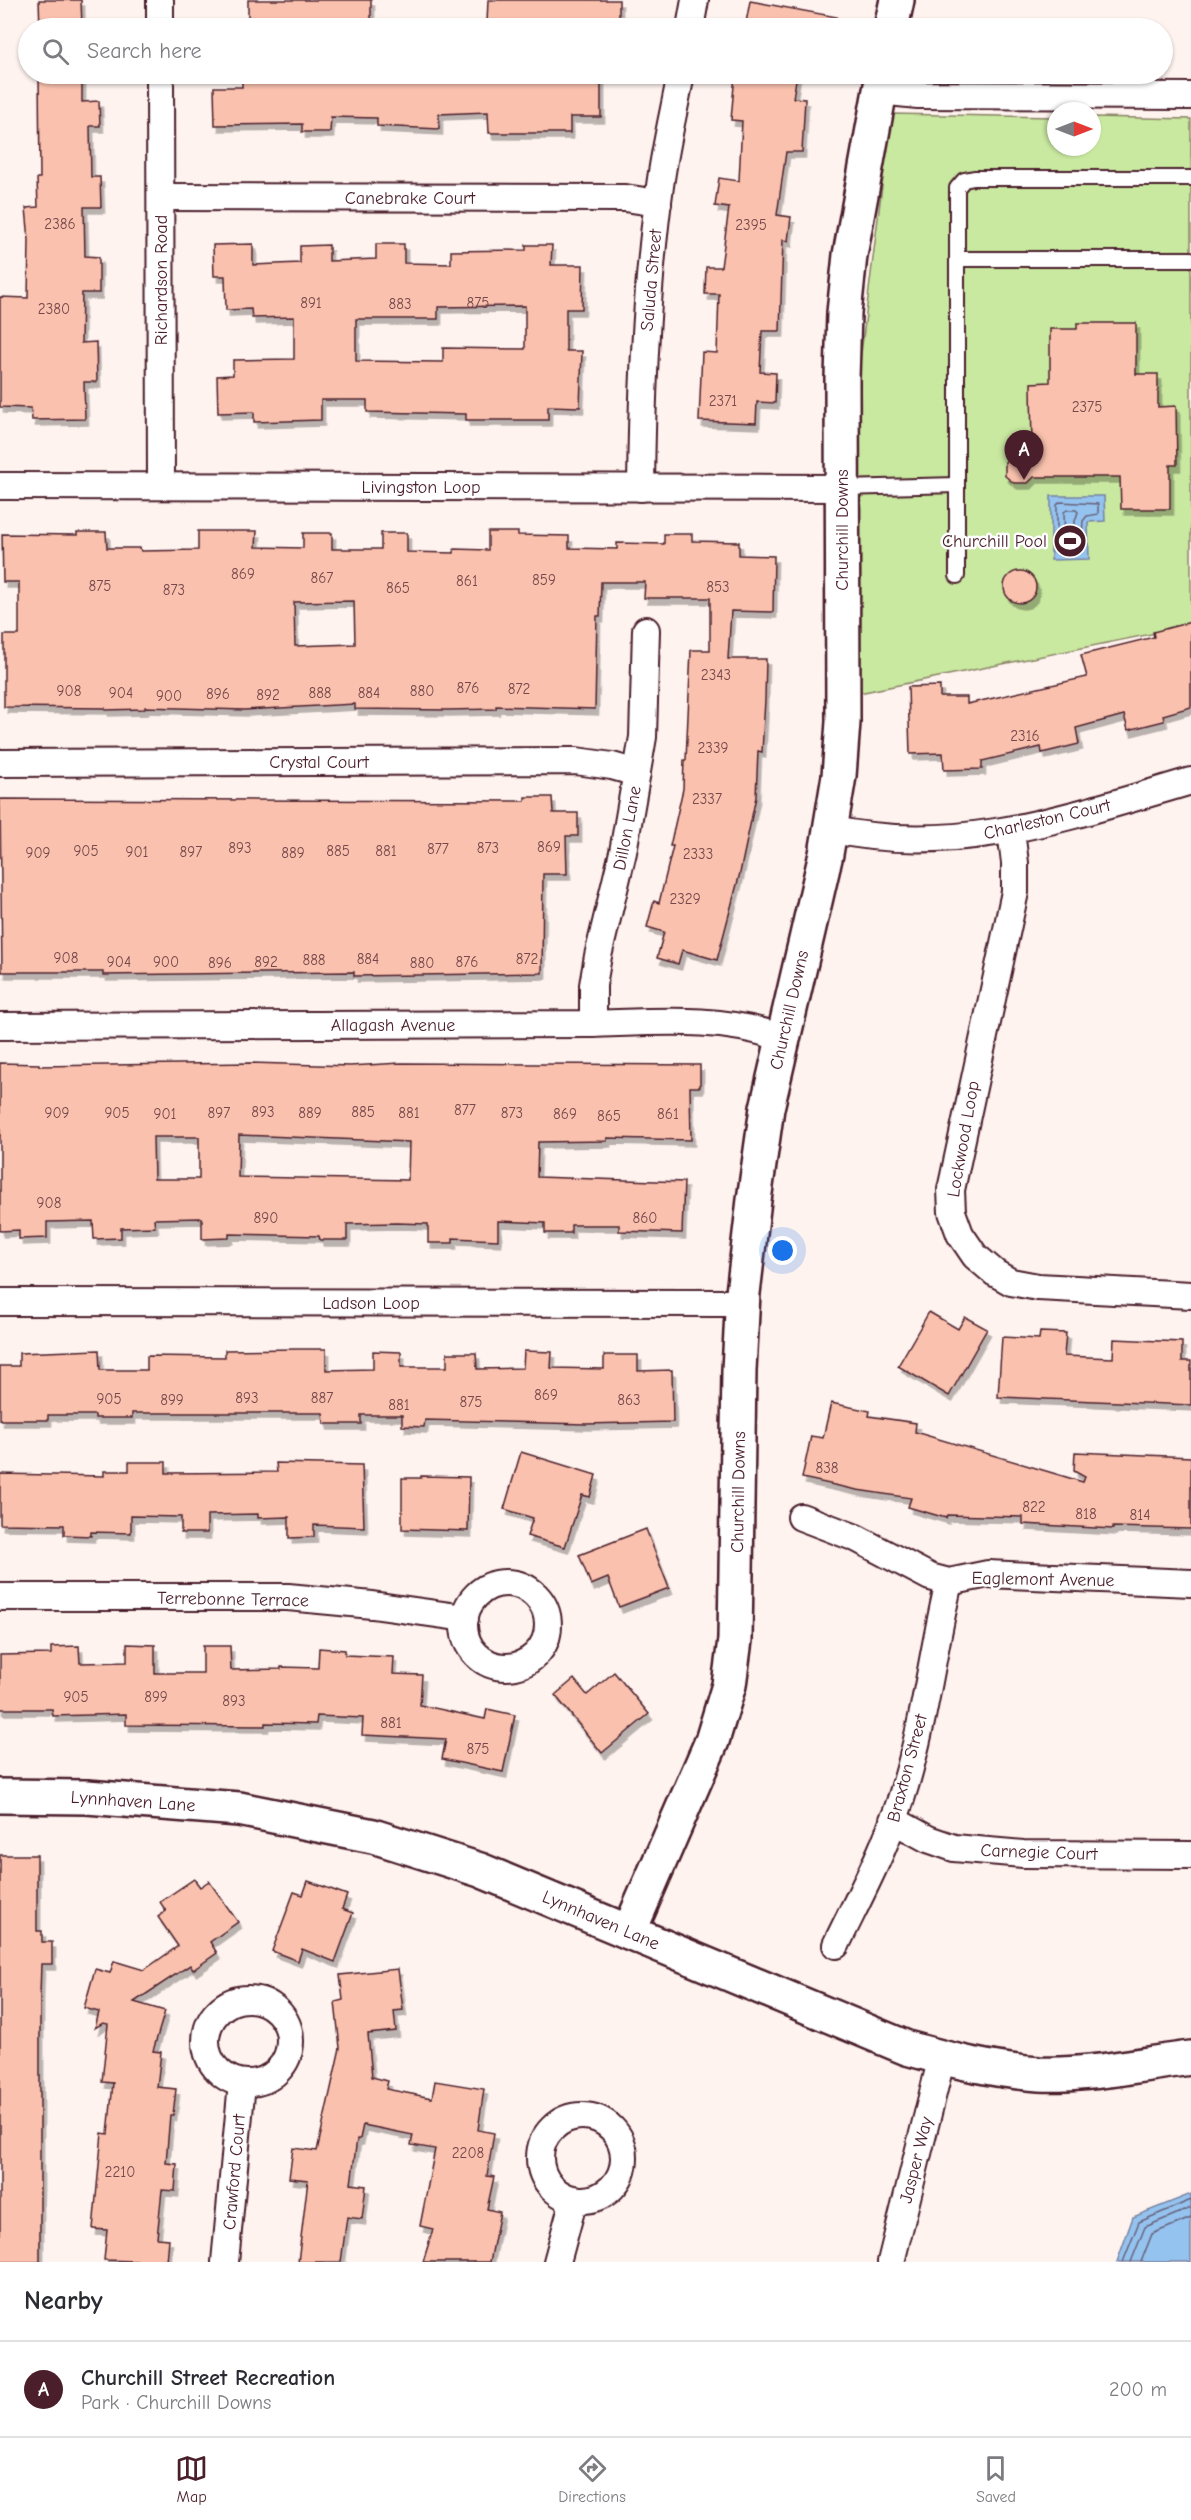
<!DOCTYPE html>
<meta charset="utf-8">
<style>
body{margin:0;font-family:"Comic Neue",sans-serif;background:#f2f2f3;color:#2b2b33}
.compass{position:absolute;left:1047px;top:102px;width:54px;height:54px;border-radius:50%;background:#fff;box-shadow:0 2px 4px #0004;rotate:90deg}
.you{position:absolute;left:783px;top:1251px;width:21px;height:21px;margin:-15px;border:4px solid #fff;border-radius:50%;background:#1a73e8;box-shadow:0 0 0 9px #1a73e833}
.badge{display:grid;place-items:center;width:39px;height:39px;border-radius:50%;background:#4a1f2b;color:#fff;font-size:20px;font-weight:700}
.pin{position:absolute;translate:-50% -50px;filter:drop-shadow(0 2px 3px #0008)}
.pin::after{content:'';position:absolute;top:32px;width:21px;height:18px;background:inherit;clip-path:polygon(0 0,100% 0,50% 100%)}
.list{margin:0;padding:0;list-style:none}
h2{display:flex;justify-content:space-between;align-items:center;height:78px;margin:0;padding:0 24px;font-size:26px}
h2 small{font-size:20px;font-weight:400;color:#7c7c81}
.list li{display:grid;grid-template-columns:39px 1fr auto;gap:18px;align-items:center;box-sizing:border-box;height:96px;padding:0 24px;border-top:2px solid #e1e1e2}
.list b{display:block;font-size:22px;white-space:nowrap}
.list p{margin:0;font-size:20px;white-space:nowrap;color:#7c7c81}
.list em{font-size:20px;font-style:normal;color:#7c7c81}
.icon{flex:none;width:33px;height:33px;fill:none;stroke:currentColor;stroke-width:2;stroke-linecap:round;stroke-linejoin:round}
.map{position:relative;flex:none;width:1191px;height:2262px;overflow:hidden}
.search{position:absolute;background:#fff;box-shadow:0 2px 4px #0004;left:18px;right:18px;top:18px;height:66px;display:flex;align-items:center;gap:15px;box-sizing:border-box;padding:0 21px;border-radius:33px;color:#7c7c81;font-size:22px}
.sheet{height:174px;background:#fff}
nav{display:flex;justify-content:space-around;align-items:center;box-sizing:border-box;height:84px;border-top:2px solid #e1e1e2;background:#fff;font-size:16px;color:#7c7c81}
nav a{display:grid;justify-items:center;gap:3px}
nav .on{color:#4a1f2b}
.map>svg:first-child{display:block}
.green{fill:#c9e8a0;stroke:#8a8466;stroke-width:1.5}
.water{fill:#94c3ef;stroke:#7681a1;stroke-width:1.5}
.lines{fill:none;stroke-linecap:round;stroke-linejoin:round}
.shore{stroke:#686179;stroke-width:1.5}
.building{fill:#fac2ae;stroke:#4a1f2b;stroke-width:1.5;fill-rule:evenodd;filter:url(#shadow)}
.service-casing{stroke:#4a1f2b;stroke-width:18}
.minor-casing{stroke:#4a1f2b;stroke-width:30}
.tertiary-casing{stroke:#4a1f2b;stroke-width:38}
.service{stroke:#fff;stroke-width:14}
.minor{stroke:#fff;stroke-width:26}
.tertiary{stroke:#fff;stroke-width:33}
.labels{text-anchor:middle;stroke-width:5;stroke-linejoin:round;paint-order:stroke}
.number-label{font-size:15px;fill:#76484c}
.street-label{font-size:18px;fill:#4a1f2b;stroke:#fff}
.poi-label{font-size:18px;fill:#4a1f2b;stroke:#fff;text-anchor:end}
</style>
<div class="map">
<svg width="1191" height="2262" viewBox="0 0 1191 2262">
<defs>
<filter id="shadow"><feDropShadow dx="3.5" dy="6" stdDeviation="0" flood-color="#0004"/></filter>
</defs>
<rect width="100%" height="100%" fill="#fef3ef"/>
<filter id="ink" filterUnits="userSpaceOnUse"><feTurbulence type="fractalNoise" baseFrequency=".0167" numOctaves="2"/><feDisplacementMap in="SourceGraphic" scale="12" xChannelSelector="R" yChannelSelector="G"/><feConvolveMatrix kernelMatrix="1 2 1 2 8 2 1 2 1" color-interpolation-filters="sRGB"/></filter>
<g filter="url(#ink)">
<path class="green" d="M891,114L1056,117V147H1092V117L1191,119V626L859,693L858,378Z"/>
<g class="water">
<path d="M1051,496H1104L1105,521L1088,522L1089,559L1051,560Z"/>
<path d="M1191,2194V2262H1117L1133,2217Z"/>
</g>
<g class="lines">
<g class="shore">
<path d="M1060,502L1098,504V514L1087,516L1083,521L1081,553L1057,552V505Z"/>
<path d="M1067,510H1076L1078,512L1075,521V543L1072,546H1067L1065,543L1064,512Z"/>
<path d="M1123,2262L1139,2222L1191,2200"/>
<path d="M1131,2262L1145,2227L1191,2208"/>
<path d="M1141,2262L1152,2234L1191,2218"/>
</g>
</g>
<g class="building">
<path d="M39,0H81L82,28H40Z"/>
<path d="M248,0H371V28L248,26Z"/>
<path d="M488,0H619V28H560V24L487,23Z"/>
<path d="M750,1L837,17L836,28H745Z"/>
<path d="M39,74H82V102L99,101L100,126H90L91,177H100L101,207H84L85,256L99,257V293H82L81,343L96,342L97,382H84L85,419L32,420L31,408L0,407V297L28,298L29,240L26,208L38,207L37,178H40Z"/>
<path d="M242,74H601V117H570V133H489L488,112L439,114V129L377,126V118L331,117L330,132H302V124L215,125L214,87H242Z"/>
<path d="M735,74H797L793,98L805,99L802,152H786L777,215L791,217L788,241L783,240L780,331H762L760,372L776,373L775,403L757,402L756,423L699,421L702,352L717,353L719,294H705L706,267H721L729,208L715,206L719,178L739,181L742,121L731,120Z"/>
<path d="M253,244V265L300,263V246L329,245V261L376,259V244H404V263L451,264V251L526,250V245H552L551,265H583L582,309H566V351H582L580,407L548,406V420H466V414L367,412V400H321V420L254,422V412L218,413L217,376L233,375V360L294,359V317L252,318L251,309L226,310L225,276H214L213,245ZM525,306V349L443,348V362L356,361V319H438V307Z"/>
<path d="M1077,323H1136V374H1158V407L1176,406L1177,465H1170V509H1121L1120,477H1034L1028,483H1014L1005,476V462L1014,451H1032L1031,383L1050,382V329H1077Z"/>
<path d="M198,531H257L256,547L303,548V533H332V549H381V533H407V552L454,553V549L488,550V532H518V535L569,536V548L617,549V543L664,544V534H692V541L739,542V555L774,556L773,612L731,611L728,659H766L765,700L762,752L758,751L756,797L740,873L717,960L682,950L678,964L657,958L664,932L647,927L654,901L659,903L673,846H670L683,789L684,760H686L691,650H710V598H644L645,582H601L600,616H597L595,709L496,706V709L447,710L355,709V704L244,710L145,707V709L105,710V708L4,707V635H19V582H3L2,534L77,535V532H106L107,548H140L141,551L198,550ZM354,601L355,644L295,646L294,602Z"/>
<circle cx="1020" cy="587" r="16"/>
<path d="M1191,622V707L1163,715L1164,721L1128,730L1124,715L1076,728L1079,744L1042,753L1041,747L982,761V769L944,770L943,753L910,754L908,687L940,686V697H967V704L1087,677L1081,655L1154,637L1153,632Z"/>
<path d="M525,797H552L553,813H578V836H566L567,874H543L542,973L354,976V972L103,975V972H2L0,799L525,801Z"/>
<path d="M0,1063L39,1064V1066L251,1063L350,1066L401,1063L700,1065V1087H690L691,1140L607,1138V1141L538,1142L537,1177L684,1182L682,1233L619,1231V1225H571V1233H545V1223L498,1221V1240L453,1238V1243H428V1224L397,1223L347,1224V1240H320L319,1236L229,1234V1238L202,1239V1218L154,1219L155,1227L121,1228V1238L94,1239L93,1221L47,1222V1238L19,1239V1230L0,1231ZM239,1135L409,1142L408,1180L238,1177ZM153,1137H199V1179H154Z"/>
<path d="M929,1312L958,1329L965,1317L987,1329L949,1396L898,1366Z"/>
<path d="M1040,1332L1066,1333L1064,1356L1113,1358L1114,1339L1182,1342V1361H1191V1405L998,1397L1002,1337L1039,1339Z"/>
<path d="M297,1349H326V1370L373,1369V1351L401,1352V1367H447V1353H476L477,1369L523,1368L524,1351L552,1352L551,1368L604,1369V1355H638V1371L672,1370L673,1422L585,1424L425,1420L424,1427L402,1426V1415H361V1424H324L323,1413H132V1418H95V1415H48V1420H0V1366H19V1353L99,1350L100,1370H147V1356L225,1357V1350Z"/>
<path d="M831,1403L870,1411L869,1416L916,1423L915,1432L1083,1482L1085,1477L1074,1471L1075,1452L1191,1457V1529L1113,1527V1529L1023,1524V1517L947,1515L946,1518L908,1507L911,1498L857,1490L802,1478L811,1436L823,1438Z"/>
<path d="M521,1452L596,1475L590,1497L582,1495L565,1547L527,1536L533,1518L504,1509Z"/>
<path d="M129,1462H166V1473L277,1472L276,1463L362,1465L364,1527L314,1525V1537L289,1538V1517L258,1518V1514L207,1515V1533H181V1517L131,1516V1533L91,1532V1536L64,1535V1525L0,1524V1474L104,1476V1471H129Z"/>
<path d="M421,1476L469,1477L468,1531L402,1529V1478H421Z"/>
<path d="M646,1529L669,1588L619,1607L608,1578L591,1585L579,1555Z"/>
<path d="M127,1644L155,1645V1673H203V1646H230L231,1670L281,1669V1667L318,1668L319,1648L345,1650V1655L394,1657L393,1674L422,1675L420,1705L485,1719L487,1709L515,1715L503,1772L442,1759L446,1739L362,1735L363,1718L317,1716L316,1724L265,1723V1726L126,1725V1714L53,1716L52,1709H0V1655L51,1654V1647L79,1646L80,1663L127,1662Z"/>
<path d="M614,1672L649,1714L602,1753L555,1695L574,1679L587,1695Z"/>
<path d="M0,1855H37V1931H42V1942H52V1964H41L40,1995V2262H0Z"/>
<path d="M194,1879L200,1887L209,1881L238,1922L210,1942L217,1953L193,1970L190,1965L134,2002L165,2011L153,2051L161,2052L157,2087L176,2089L173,2115H170L166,2163L177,2164L175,2191L162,2190L157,2238L169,2239L167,2262L104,2260L107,2230L93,2229L102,2133L108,2134L113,2083L102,2082L108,2024L103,2023L95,2028L99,2012L84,2008L95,1969L110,1973L114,1961L144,1970L178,1946L158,1917L166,1911L160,1902Z"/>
<path d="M308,1881L347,1895L342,1909L353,1913L335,1962L302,1949L298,1961L272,1951L294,1892L303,1895Z"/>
<path d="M398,1969L403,2010L394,2011L396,2031L368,2034L372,2077L388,2081L386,2089L432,2098L435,2081L484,2089L478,2130L494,2133L487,2176L494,2177L487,2209L500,2212L490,2262H423L433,2229L420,2226L435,2149L411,2145L413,2135L363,2125L360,2139H357L351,2184L366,2186L362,2219L347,2217L341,2262H298L308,2180L289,2178L293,2148L317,2151L340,2048L335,2002L343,2000L340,1975Z"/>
</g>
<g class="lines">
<defs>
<g id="service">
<path d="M957,259H1191"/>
<path d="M842,488L957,485"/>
<path d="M957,576V188L964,180L974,178H1191"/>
</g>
<g id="minor">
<path d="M160,0V28"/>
<path d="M690,28L695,0"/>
<path d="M160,74L161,486"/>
<path d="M879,91L918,95L1191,96"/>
<path d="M161,197L625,198L658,203"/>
<path d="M0,486L842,488"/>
<path d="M641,488C642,387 646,286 660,186C665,148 674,111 681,74"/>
<path d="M0,763L576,761L612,766L637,773"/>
<path d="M830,829C956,858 1071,816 1191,781"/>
<path d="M1011,831L1015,863V892L951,1190L952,1212L960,1234L975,1256L995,1273L1011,1282L1038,1287L1191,1295"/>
<path d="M593,1024V985L598,956L623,852L643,737L646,630"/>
<path d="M0,1026L593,1024C659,1022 720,1016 783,1038"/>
<path d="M0,1302L743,1303"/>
<path d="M801,1517L856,1538L930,1577L949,1582L988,1574L1191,1583"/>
<circle cx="506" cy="1625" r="42"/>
<path d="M0,1597H288L372,1605L465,1618"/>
<path d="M893,1820L928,1839L954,1848L1023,1854L1191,1855"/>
<path d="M836,1945C861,1893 889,1842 905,1786C925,1719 933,1649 949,1582"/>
<circle cx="248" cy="2041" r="42"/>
<circle cx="582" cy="2158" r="42"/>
<path d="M225,2262L242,2083"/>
<path d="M557,2262L574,2199"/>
<path d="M891,2262L942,2057"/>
</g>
<g id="tertiary">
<path d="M891,28L897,0"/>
<path d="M0,1796L87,1797L239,1809L373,1836L480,1870L907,2048C950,2060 994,2071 1039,2074C1090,2076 1141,2064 1191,2058"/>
<path d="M629,1932L712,1741L729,1685L735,1640L739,1370L743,1293L754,1200L767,1108L826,854L839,776L843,722L842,378L844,313L850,255L883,74"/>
</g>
</defs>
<use href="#service" class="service-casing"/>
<use href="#minor" class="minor-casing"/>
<use href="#tertiary" class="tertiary-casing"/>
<use href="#service" class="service"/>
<use href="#minor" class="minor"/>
<use href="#tertiary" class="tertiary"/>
</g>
</g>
<defs>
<symbol id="stadium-disc" viewBox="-11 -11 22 22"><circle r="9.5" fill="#4a1f2b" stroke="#fff"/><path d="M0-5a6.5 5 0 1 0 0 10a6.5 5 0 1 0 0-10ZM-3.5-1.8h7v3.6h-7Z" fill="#fff"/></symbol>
</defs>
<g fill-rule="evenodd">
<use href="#stadium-disc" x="1051" y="522" width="38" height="38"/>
</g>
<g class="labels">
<g class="number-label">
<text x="60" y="229">2386</text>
<text x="751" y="230">2395</text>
<text x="311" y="308">891</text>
<text x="478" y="308">875</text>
<text x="400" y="309">883</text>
<text x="54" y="314">2380</text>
<text x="723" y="406">2371</text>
<text x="1087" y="412">2375</text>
<text x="243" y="579">869</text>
<text x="322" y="583">867</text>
<text x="544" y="585">859</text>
<text x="467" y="586">861</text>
<text x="100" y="591">875</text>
<text x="718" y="592">853</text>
<text x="398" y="593">865</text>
<text x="174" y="595">873</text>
<text x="716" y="680">2343</text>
<text x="468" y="693">876</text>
<text x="519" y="694">872</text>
<text x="69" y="696">908</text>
<text x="422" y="696">880</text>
<text x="121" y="698">904</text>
<text x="320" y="698">888</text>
<text x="369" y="698">884</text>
<text x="218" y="699">896</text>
<text x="268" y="700">892</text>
<text x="169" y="701">900</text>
<text x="1025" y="741">2316</text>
<text x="713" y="753">2339</text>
<text x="707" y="804">2337</text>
<text x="549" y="852">869</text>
<text x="240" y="853">893</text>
<text x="488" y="853">873</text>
<text x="438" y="854">877</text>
<text x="86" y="856">905</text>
<text x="338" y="856">885</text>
<text x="386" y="856">881</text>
<text x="137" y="857">901</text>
<text x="191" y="857">897</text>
<text x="38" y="858">909</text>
<text x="293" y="858">889</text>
<text x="698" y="859">2333</text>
<text x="685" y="904">2329</text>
<text x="66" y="963">908</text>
<text x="368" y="964">884</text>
<text x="527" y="964">872</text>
<text x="314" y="965">888</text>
<text x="119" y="967">904</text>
<text x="166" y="967">900</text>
<text x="266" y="967">892</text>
<text x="467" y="967">876</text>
<text x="220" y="968">896</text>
<text x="422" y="968">880</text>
<text x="465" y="1115">877</text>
<text x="263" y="1117">893</text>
<text x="363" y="1117">885</text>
<text x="57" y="1118">909</text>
<text x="117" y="1118">905</text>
<text x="219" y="1118">897</text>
<text x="310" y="1118">889</text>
<text x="409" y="1118">881</text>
<text x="512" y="1118">873</text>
<text x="165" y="1119">901</text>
<text x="565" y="1119">869</text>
<text x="668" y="1119">861</text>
<text x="609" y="1121">865</text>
<text x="49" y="1208">908</text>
<text x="266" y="1223">890</text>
<text x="645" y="1223">860</text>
<text x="546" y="1400">869</text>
<text x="247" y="1403">893</text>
<text x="322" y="1403">887</text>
<text x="109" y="1404">905</text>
<text x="172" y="1405">899</text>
<text x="629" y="1405">863</text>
<text x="471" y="1407">875</text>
<text x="399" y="1410">881</text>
<text x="827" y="1473">838</text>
<text x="1034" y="1512">822</text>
<text x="1086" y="1519">818</text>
<text x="1140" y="1520">814</text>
<text x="76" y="1702">905</text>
<text x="156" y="1702">899</text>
<text x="234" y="1706">893</text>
<text x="391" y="1728">881</text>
<text x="478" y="1754">875</text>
<text x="468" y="2158">2208</text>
<text x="120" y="2177">2210</text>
</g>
<g class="street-label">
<text x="410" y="204">Canebrake Court</text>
<text transform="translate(161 280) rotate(-90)" y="6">Richardson Road</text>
<text transform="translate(651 280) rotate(-85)" y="6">Saluda Street</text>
<text x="421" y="493">Livingston Loop</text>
<text transform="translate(842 530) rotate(-90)" y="6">Churchill Downs</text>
<text x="319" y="768">Crystal Court</text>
<text transform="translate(1047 819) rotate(-13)" y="6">Charleston Court</text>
<text transform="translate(627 828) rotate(-79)" y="6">Dillon Lane</text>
<text transform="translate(789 1010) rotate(-77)" y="6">Churchill Downs</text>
<text x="393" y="1031">Allagash Avenue</text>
<text transform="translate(963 1139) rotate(-80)" y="6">Lockwood Loop</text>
<text x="371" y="1309">Ladson Loop</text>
<text transform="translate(738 1492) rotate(-89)" y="6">Churchill Downs</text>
<text transform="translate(1043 1579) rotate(1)" y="6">Eaglemont Avenue</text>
<text transform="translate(233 1599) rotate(1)" y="6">Terrebonne Terrace</text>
<text transform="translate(907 1768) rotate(-75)" y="6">Braxton Street</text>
<text transform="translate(133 1801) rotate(4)" y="6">Lynnhaven Lane</text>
<text transform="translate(1039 1852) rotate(2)" y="6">Carnegie Court</text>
<text transform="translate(601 1920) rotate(23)" y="6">Lynnhaven Lane</text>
<text transform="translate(916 2160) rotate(-76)" y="6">Jasper Way</text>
<text transform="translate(234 2172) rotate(-85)" y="6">Crawford Court</text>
</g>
<g class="poi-label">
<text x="1047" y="547">Churchill Pool</text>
</g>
</g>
</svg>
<svg class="compass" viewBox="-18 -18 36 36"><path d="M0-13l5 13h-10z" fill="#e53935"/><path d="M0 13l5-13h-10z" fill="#7c7c81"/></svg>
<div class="you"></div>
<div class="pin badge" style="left:1024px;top:480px">A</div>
<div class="search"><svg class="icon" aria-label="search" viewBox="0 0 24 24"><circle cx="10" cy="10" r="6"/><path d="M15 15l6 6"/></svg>Search here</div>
</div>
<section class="sheet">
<h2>Nearby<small></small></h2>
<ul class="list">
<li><span class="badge">A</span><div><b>Churchill Street Recreation</b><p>Park · Churchill Downs</p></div><em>200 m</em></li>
</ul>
</section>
<nav>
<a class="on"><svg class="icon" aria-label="map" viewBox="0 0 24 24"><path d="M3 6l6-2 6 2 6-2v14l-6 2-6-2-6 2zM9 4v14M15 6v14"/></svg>Map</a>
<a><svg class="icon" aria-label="directions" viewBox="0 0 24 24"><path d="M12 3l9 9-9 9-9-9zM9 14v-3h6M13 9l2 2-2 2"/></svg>Directions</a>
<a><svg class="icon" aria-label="saved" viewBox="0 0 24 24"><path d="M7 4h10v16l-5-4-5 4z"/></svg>Saved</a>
</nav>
